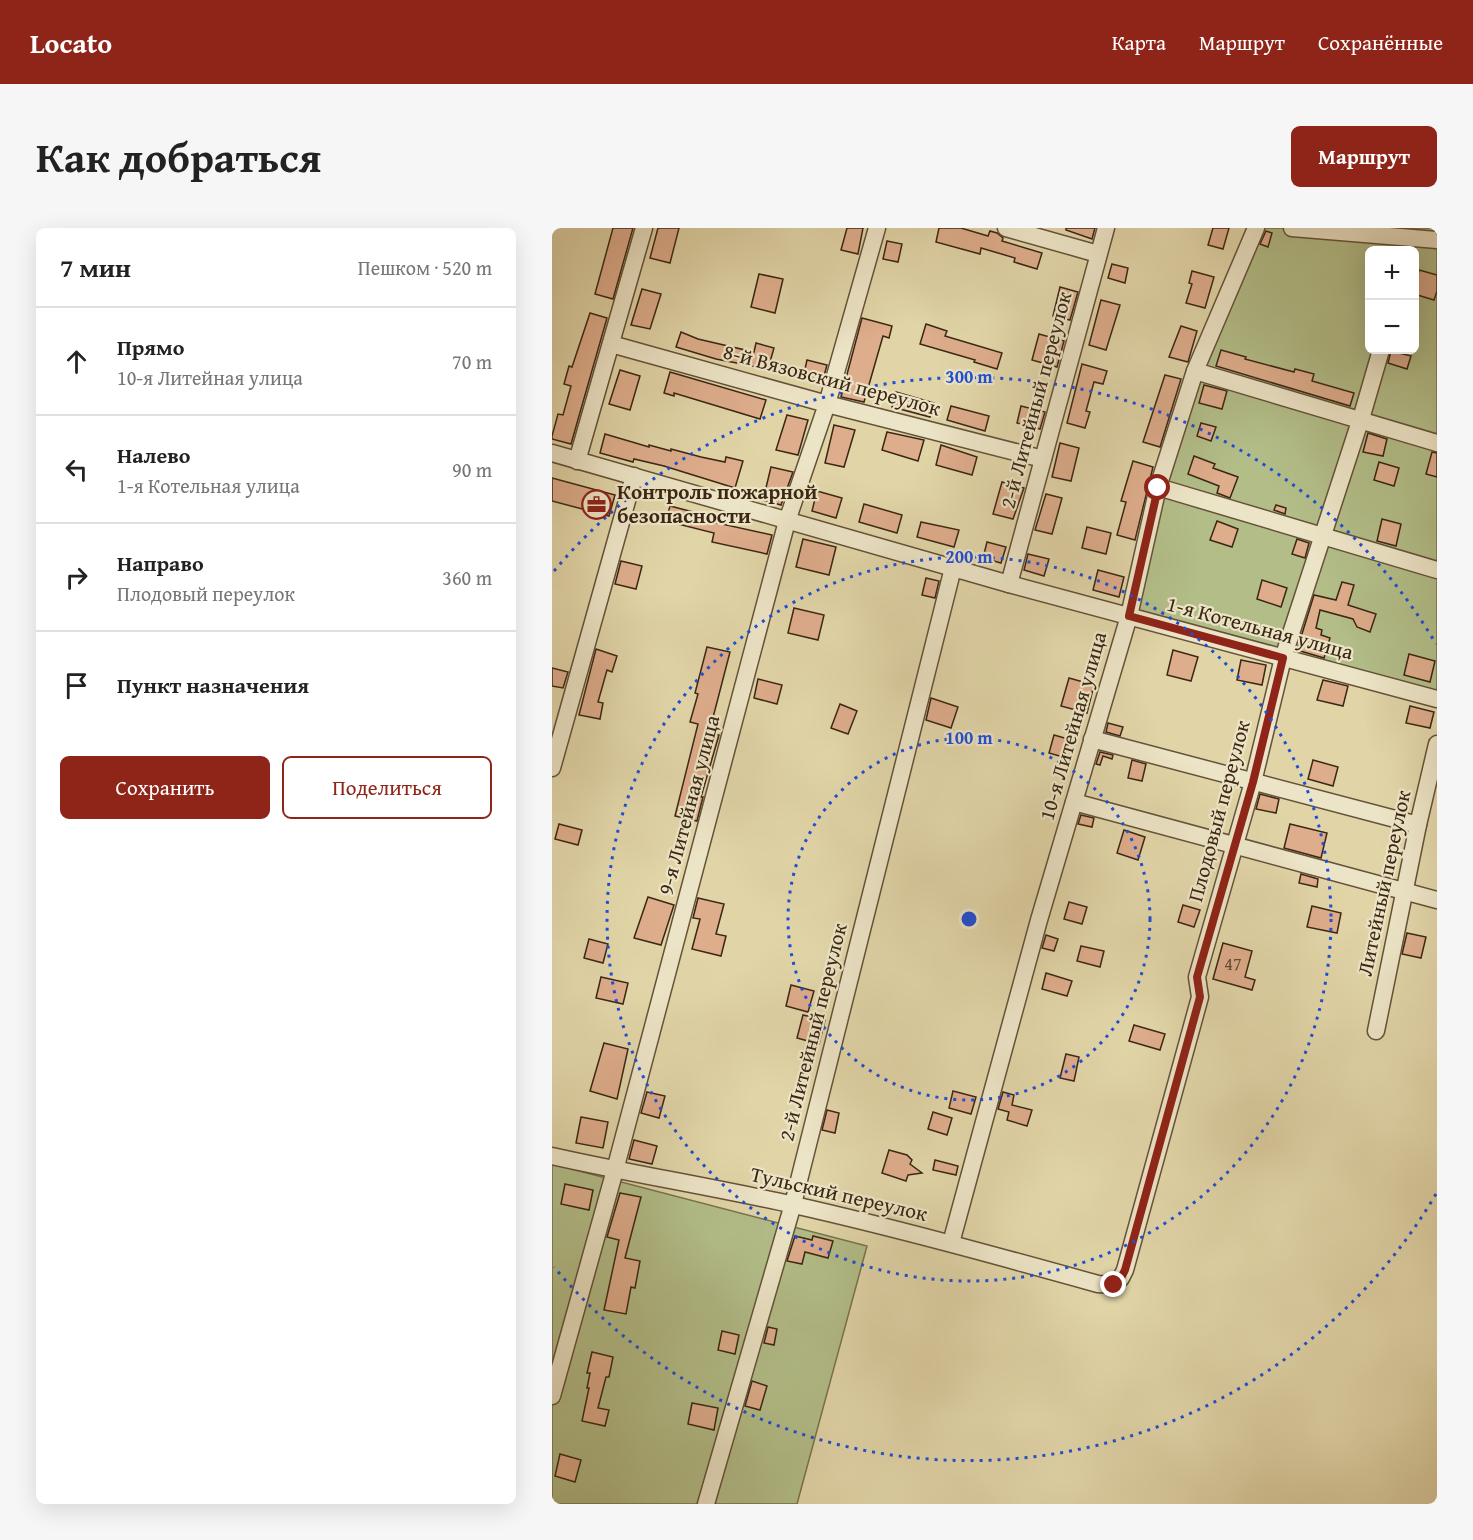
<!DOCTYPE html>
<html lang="ru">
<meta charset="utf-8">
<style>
body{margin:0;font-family:"Gentium Book Plus",serif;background:#f6f6f6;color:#222}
.controls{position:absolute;right:18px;top:18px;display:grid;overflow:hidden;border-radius:9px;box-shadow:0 6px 24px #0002}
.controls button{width:54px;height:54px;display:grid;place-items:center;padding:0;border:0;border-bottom:2px solid #e0e0e0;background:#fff;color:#222;font:30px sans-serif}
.stop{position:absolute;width:18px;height:18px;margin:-14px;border:4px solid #8f2418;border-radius:50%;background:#fff}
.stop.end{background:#8f2418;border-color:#fff;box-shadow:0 2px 6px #0008}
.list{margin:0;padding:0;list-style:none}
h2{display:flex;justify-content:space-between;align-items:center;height:78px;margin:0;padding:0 24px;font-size:26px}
h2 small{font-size:20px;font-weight:400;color:#767676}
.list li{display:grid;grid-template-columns:39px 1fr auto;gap:18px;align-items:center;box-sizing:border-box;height:108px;padding:0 24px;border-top:2px solid #e0e0e0}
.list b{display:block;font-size:22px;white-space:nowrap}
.list p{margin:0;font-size:20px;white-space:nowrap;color:#767676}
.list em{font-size:20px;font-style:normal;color:#767676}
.actions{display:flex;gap:12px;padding:18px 24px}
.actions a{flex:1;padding:14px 0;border:2px solid #8f2418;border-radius:9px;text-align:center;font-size:21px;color:#8f2418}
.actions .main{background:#8f2418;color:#fff}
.icon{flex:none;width:33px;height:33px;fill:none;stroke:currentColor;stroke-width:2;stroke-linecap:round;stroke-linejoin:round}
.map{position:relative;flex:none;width:885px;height:1276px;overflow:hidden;border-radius:9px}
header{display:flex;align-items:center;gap:36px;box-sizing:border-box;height:84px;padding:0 30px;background:#8f2418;color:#fff}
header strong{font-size:28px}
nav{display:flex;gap:33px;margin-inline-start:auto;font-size:21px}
.intro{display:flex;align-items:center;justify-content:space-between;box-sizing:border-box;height:144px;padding:0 36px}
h1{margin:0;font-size:42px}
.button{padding:15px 27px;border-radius:9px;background:#8f2418;color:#fff;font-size:21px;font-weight:700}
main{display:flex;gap:36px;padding:0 36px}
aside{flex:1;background:#fff;border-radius:9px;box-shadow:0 6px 24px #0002}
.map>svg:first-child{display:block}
.green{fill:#b2bd88;stroke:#76724e;stroke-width:1.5;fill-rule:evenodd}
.building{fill:#dead8c;stroke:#3b2714;stroke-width:1.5}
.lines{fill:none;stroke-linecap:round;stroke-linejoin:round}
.minor-casing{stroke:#645239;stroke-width:19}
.minor{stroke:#ece4c6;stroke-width:16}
.route{stroke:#8f2418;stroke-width:8}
.ring{fill:none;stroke:#1d4ed8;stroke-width:3;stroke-dasharray:3 6}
.labels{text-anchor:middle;stroke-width:4.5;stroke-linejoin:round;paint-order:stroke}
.number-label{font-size:18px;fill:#644832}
.street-label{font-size:21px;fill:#3b2714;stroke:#ece4c6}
.poi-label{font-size:21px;font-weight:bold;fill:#3b2714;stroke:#ece4c6;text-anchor:start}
.centre{fill:#1d4ed8;stroke:#ece4c6;stroke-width:3}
.ring-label{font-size:18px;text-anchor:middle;font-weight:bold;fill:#1d4ed8;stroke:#ece4c6;stroke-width:4.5;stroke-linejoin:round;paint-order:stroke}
</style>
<header>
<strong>Locato</strong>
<nav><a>Карта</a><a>Маршрут</a><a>Сохранённые</a></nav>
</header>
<div class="intro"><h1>Как добраться</h1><a class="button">Маршрут</a></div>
<main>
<aside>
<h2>7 мин<small>Пешком · 520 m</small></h2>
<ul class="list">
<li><svg class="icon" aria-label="ahead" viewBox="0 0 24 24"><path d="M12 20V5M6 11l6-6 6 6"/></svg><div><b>Прямо</b><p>10-я Литейная улица</p></div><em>70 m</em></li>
<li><svg class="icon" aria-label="left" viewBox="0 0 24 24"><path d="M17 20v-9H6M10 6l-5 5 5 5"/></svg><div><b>Налево</b><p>1-я Котельная улица</p></div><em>90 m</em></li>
<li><svg class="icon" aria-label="right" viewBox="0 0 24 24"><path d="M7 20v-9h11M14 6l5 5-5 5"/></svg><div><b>Направо</b><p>Плодовый переулок</p></div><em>360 m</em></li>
<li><svg class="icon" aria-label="arrive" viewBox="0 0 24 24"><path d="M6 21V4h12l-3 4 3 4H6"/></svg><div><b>Пункт назначения</b></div></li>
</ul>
<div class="actions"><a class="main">Сохранить</a><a>Поделиться</a></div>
</aside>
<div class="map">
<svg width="885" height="1276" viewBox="0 0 885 1276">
<rect width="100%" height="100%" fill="#e1d5a8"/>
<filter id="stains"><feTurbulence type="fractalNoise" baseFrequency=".00333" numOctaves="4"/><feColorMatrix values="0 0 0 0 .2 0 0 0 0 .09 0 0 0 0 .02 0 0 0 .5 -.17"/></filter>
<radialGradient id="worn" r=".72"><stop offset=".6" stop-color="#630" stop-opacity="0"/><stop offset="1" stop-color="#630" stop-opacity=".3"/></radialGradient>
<g class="green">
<path d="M695,0H885V463L575,381ZM818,22H862V122H818Z"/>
<path d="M0,936L315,1018L245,1276H0Z"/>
</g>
<g class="building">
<path d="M61,0H81L61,71L43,66Z"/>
<path d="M106,0H127L118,35L98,30Z"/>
<path d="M295,0H311L306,26L289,22Z"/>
<path d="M387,0H409L436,8L438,3L445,5L451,10L450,13L490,25L485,41L462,34L463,30L429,20L428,26L384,14Z"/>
<path d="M514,0H543L540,11L514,2Z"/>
<path d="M661,0H677L671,21L656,17Z"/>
<path d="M714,3L720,5L716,19L708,16Z"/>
<path d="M335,13L350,16L346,34L331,31Z"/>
<path d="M560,36L576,40L573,55L556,50Z"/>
<path d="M867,42L885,47V63L882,72L862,66Z"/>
<path d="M640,43L662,49L653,80L634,75L640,56L637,55Z"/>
<path d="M207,46L231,51L223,85L199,79Z"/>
<path d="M508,59L526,64L518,92L501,88Z"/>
<path d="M90,61L109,66L98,101L79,97Z"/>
<path d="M549,72L568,77L554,122L537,117Z"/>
<path d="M38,85L55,90L19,216L0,211V208L6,186L11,187L19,158L12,156L17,138L20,139Z"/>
<path d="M310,90L340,98L337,110L331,108L312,174L289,169Z"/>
<path d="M374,96L395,103L393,108L450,125L445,141L422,134L423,132L368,116Z"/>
<path d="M629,98L645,103L636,134L617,129Z"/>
<path d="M129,104L146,111L202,124L204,115L222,120L216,141L164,131L124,119Z"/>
<path d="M487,106L512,113L505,139L480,132Z"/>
<path d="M669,122L694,129L693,131L742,144L743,141L762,146L760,153L802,165L798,178L664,138Z"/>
<path d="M839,123L859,128L855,141L836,135Z"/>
<path d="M255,132L275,137L270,155L251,150Z"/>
<path d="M530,136L555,143L551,156L542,154L534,183L538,184L533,200L515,195Z"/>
<path d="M68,142L88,148L78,182L57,176Z"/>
<path d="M118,144L214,172L208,191L122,165V168L112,165Z"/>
<path d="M613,147L629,151L608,219L591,214Z"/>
<path d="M652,157L675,163L670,181L647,175Z"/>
<path d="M344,164L382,175L378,189L340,179Z"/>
<path d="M399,178L437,188L433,203L395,192Z"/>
<path d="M469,178L493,184L488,201L465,195Z"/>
<path d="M235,187L256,192L246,227L224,222Z"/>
<path d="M649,195L664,199L659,213L645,208Z"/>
<path d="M282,197L303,202L292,239L273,235Z"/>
<path d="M335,204L372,212L366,233L330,222Z"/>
<path d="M816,205L835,211L831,228L811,224Z"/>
<path d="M53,206L97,219V217L119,223V221L149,229L173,234L174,229L191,233L183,260L112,238L82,231L81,234L48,225Z"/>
<path d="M508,215L527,220L519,253L500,249Z"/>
<path d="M389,217L425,229L420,247L384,237Z"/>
<path d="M880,224L885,225V249L874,246Z"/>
<path d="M642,228L663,236L661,240L686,249L678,270L665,265L667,258L636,246Z"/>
<path d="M581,233L601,239L583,312L565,307L574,274L569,273Z"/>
<path d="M827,234L847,240L842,258L822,252Z"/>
<path d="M219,239L241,244L229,277L211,272Z"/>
<path d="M0,250L63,267L57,288L0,273Z"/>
<path d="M450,254L472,260L461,291L441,286Z"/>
<path d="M265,263L290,270L284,290L260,283Z"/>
<path d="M494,266L510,270L500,306L483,302Z"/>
<path d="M312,276L350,287L345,305L307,294Z"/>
<path d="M724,277L734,280L733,286L722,282Z"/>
<path d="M118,278L157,288L156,293L220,307L215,326L160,314L162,305L114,293Z"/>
<path d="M830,291L849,296L844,318L825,313Z"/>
<path d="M665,293L686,301L680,319L658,312Z"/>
<path d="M369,294L407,302L402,319L365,309Z"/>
<path d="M535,299L559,305L554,326L530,320Z"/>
<path d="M251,311L284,319L277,347L244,339Z"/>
<path d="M745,311L757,315L753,330L740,326Z"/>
<path d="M435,314L454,319L449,335L431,330Z"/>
<path d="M476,326L497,331L492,348L472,342Z"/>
<path d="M69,333L90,338L84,361L63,356Z"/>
<path d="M546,342L572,349L567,369L541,362Z"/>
<path d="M374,350L387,353L383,370L370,367Z"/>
<path d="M710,352L735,360L729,379L705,371Z"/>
<path d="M790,354L802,357L796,377L824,386L818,404L805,399L801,391L768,382L764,400L770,402L769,407L778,410L772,430L745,422L762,367L784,372Z"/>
<path d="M242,380L272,387L266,412L236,405Z"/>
<path d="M155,419L178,424L157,505L167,507L149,569H151L145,593L123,588L146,496L138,494L146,466L143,465Z"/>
<path d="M44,421L65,428L60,444L55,442L46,474L51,475L48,491L27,487Z"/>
<path d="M621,422L646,429L639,453L615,447Z"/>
<path d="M857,426L883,433L878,454L852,447Z"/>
<path d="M689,432L714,437L710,457L685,452Z"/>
<path d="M0,440L16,444L11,460L0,458Z"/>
<path d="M517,450L542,457L535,485L509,478Z"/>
<path d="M206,451L230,457L225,476L202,470Z"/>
<path d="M771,452L796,458L791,478L765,472Z"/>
<path d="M379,470L406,479L399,500L374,492Z"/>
<path d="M288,476L305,483L296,506L279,500Z"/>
<path d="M858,478L882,484L878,500L854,495Z"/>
<path d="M556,495L571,499L568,508L554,504Z"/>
<path d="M502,507L523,513L518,531L497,525Z"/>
<path d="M548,524L561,527L560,531L551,528L548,537L544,536Z"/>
<path d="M580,532L594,536L590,553L576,550Z"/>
<path d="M761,532L786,539L781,558L756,551Z"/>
<path d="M708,566L727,571L724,585L704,581Z"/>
<path d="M529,587L542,590L540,599L526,596Z"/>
<path d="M7,596L30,602L26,617L3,611Z"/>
<path d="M738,596L775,605L769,630L732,620Z"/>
<path d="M572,602L593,609L586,632L565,625Z"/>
<path d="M749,646L766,651L765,659L747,655Z"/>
<path d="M96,669L122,677L109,717L82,710Z"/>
<path d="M146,670L172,676L164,706L174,708L169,728L140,721L148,691L141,690Z"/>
<path d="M517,674L535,679L530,696L512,691Z"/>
<path d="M631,677L648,682L642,699L626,694Z"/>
<path d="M760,678L789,685L785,705L755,699Z"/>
<path d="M855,705L874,709L869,730L850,726Z"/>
<path d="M494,707L506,711L502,723L490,720Z"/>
<path d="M37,711L56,716L51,735L32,730Z"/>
<path d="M671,715L700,723L693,749L703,752L700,762L661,751Z"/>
<path d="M529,718L552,723L548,739L525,733Z"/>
<path d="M494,745L520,753L515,768L490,761Z"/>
<path d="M49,749L76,755L71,776L44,770Z"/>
<path d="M239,757L262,763L256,784L234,778Z"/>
<path d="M251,787L273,792L267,816L245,810Z"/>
<path d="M582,797L613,806L608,822L577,813Z"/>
<path d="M52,815L76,821L65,871L38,863Z"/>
<path d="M514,826L527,829L522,853L508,850Z"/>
<path d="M401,863L424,869L419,886L397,880Z"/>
<path d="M95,864L113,868L107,890L89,885Z"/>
<path d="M451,864L462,867L460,877L480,882L475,898L455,892L457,884L446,881Z"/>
<path d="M275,882L287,885L283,905L270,902Z"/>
<path d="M381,884L400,890L395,907L376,901Z"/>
<path d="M29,889L56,894L51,920L24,915Z"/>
<path d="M82,912L105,918L100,936L77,931Z"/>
<path d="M337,922L355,927L360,932L358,936L370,945L356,947L354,953L330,945Z"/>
<path d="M383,932L406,938L404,947L381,942Z"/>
<path d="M13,956L41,962L37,982L9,976Z"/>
<path d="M68,965L89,969L73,1030L88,1033L83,1060L79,1059L74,1086L52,1082L67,1012L55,1009Z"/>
<path d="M243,1008L260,1012L261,1008L281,1013L276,1030L253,1024L250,1036L235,1033Z"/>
<path d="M216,1099L225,1101L222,1117L212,1115Z"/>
<path d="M170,1103L187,1107L183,1126L166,1122Z"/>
<path d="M40,1124L61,1129L57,1149H54L46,1180L57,1182L53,1198L30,1193L37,1160H35L38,1145H35Z"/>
<path d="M200,1153L215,1158L208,1182L193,1178Z"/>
<path d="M140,1175L166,1180L162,1202L136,1196Z"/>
<path d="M8,1226L29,1232L23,1254L3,1248Z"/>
</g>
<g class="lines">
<defs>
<g id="minor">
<path d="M454,0L546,26"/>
<path d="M740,0L885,12"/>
<path d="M59,116L275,176L491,231"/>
<path d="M643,143L885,215"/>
<path d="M0,225L457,356L885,471"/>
<path d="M25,233L92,0"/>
<path d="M606,259L885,342"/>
<path d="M457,356L554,0"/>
<path d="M540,511L866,597"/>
<path d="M0,540L82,248"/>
<path d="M522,574L885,672"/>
<path d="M824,803L866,597L885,516"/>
<path d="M0,928C80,946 161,959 242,977C344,1000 445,1028 546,1056L562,1057L569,1050L573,1042L648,769L645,749L701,554L731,430L811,184L829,122"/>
<path d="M399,1015L487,692L577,388L606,259L643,143L704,0"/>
<path d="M0,1168L63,942L235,293L275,176L325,0"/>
<path d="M154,1276L241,976L401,340"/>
</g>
</defs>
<use href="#minor" class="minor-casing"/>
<use href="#minor" class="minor"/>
</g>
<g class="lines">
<path class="route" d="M562,1057L569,1050L573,1042L648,769L645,749L701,554L731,430L577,388L606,260"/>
</g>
<g class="ring">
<circle cx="417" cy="691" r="181"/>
<circle cx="417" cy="691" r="362"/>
<path d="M884 966A542 542 0 0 1 2 1039M2 343A542 542 0 0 1 884 416"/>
</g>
<defs>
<symbol id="office-ring" viewBox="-11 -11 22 22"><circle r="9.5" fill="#ece4c6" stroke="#8f2418" stroke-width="1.5"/><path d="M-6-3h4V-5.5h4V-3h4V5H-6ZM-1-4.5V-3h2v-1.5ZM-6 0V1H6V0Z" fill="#8f2418"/></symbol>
</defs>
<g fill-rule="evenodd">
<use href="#office-ring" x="28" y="260" width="33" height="33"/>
</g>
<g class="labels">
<g class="number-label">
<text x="681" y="742">47</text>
</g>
<g class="street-label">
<text transform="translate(280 152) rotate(15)" y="7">8-й Вязовский переулок</text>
<text transform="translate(484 172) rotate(-75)" y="7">2-й Литейный переулок</text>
<text transform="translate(708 400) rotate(15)" y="7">1-я Котельная улица</text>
<text transform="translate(521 498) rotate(-74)" y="7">10-я Литейная улица</text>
<text transform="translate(137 577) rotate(-75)" y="7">9-я Литейная улица</text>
<text transform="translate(667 583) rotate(-75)" y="7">Плодовый переулок</text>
<text transform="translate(832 655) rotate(-78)" y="7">Литейный переулок</text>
<text transform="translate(261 804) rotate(-76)" y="7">2-й Литейный переулок</text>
<text transform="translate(287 966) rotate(13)" y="7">Тульский переулок</text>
</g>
<g class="poi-label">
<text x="65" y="271">Контроль пожарной<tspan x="65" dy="24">безопасности</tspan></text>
</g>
</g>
<circle cx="417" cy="691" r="9" class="centre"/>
<g class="ring-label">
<text x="417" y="155">300 m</text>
<text x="417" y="335">200 m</text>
<text x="417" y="516">100 m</text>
</g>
<rect width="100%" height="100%" filter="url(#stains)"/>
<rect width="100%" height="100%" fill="url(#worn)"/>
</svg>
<div class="controls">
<button>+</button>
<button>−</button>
</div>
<div class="stop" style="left:606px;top:260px"></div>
<div class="stop end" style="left:562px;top:1057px"></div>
</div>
</main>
